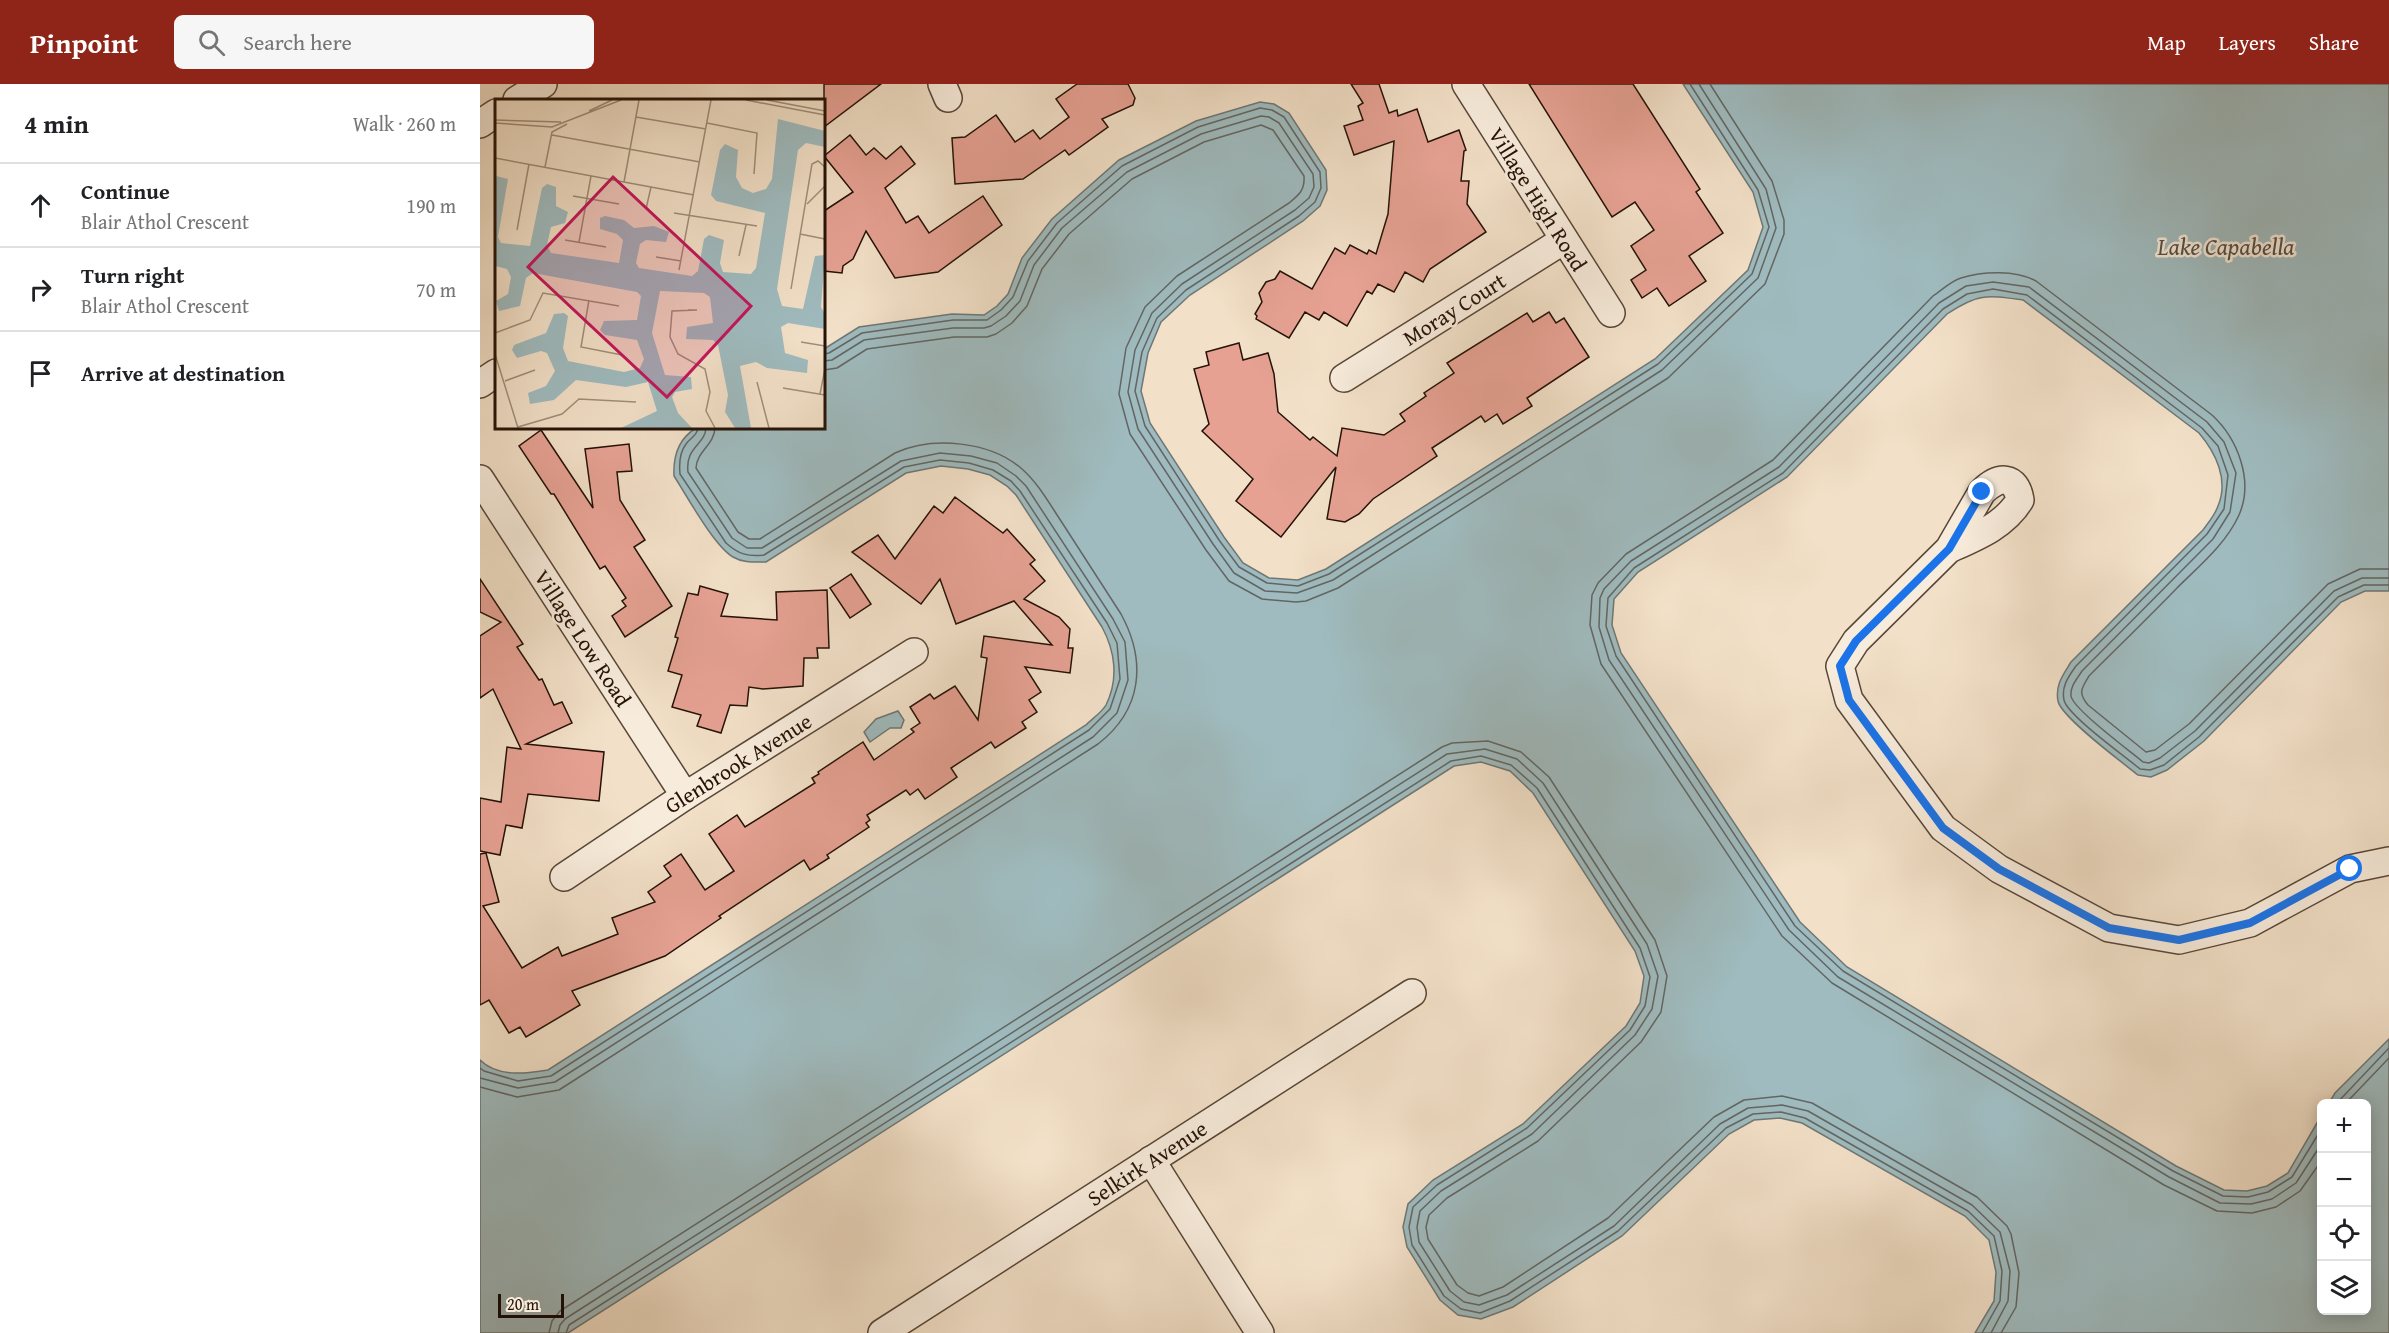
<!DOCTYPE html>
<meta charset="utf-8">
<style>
body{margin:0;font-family:"Gentium Book Plus",serif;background:#f6f6f6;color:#202124}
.controls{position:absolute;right:18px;bottom:18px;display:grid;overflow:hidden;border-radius:9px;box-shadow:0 3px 15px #0003}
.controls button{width:54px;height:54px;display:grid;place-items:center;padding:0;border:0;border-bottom:2px solid #e0e0e0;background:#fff;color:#202124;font:30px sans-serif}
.scale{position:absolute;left:18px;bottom:15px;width:66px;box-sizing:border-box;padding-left:6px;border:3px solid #251207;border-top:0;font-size:16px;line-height:21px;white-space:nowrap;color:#251207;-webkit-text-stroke:4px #f7ebdb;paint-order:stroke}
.stop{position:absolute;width:18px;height:18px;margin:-14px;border:4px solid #1a73e8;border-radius:50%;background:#fff}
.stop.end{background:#1a73e8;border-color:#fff;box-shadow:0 2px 6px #0008}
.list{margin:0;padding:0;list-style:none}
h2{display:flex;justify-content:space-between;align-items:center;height:78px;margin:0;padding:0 24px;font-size:26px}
h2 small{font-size:20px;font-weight:400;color:#757577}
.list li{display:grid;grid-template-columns:39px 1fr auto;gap:18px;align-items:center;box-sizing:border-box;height:84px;padding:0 24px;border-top:2px solid #e0e0e0}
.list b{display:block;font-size:22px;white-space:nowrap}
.list p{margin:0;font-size:20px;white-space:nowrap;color:#757577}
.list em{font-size:20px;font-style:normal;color:#757577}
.icon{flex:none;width:33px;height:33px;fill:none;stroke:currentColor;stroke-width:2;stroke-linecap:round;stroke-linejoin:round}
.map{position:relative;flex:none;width:1909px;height:1249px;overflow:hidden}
header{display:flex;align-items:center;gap:36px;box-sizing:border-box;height:84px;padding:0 30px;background:#8f2418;color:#fff}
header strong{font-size:28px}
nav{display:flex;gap:33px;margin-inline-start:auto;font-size:21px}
.search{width:420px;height:54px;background:#f6f6f6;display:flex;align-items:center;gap:15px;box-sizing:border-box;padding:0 21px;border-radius:9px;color:#757577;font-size:22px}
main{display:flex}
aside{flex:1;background:#fff}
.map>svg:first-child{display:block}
.water{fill:#9fbbbf;stroke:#6e7775;stroke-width:1.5}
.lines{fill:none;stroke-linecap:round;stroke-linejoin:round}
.shore{stroke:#626663;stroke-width:1.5}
.building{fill:#e6a193;stroke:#251207;stroke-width:1.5}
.minor-casing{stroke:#584637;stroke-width:30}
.minor{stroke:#f7ebdb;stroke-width:27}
.route{stroke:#1a73e8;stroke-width:8}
.labels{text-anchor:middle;stroke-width:5;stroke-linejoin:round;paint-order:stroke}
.street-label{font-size:22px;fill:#251207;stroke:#f7ebdb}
.water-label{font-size:24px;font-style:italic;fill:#504d47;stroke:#f7ebdb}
.inset-road{fill:none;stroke:#a08e7b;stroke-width:1.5}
.view{fill:#c2185b;fill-opacity:0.15;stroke:#c2185b;stroke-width:3}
.inset-edge{fill:none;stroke:#251207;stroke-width:3}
</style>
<header>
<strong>Pinpoint</strong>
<div class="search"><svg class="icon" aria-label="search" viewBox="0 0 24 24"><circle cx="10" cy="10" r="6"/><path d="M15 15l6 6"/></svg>Search here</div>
<nav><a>Map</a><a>Layers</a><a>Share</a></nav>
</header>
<main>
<aside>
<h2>4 min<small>Walk · 260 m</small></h2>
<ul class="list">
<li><svg class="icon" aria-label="ahead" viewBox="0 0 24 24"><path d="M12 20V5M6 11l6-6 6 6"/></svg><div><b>Continue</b><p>Blair Athol Crescent</p></div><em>190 m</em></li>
<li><svg class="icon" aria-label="right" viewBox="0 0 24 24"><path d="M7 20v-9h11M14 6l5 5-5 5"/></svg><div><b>Turn right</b><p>Blair Athol Crescent</p></div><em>70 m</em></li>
<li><svg class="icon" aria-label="arrive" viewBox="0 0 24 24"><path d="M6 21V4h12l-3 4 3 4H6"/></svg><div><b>Arrive at destination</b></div></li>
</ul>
</aside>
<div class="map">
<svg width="1909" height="1249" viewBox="0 0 1909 1249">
<rect width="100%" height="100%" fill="#f2e0c8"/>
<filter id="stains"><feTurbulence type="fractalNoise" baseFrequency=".00333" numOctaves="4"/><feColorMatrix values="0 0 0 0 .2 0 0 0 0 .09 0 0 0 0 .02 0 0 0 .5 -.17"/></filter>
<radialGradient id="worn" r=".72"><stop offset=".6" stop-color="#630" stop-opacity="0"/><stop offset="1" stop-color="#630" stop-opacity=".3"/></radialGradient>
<g class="water">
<path d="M1203,0H1909V507H1885L1861,518L1724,657L1687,686L1671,693L1658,691C1643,679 1581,633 1578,617C1575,601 1583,591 1591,578L1723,446C1728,439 1735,431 1738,422C1749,396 1736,369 1719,349L1543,216C1507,211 1498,209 1467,230L1307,393L1158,488L1134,515L1132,541L1141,569L1320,838L1367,883L1696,1082L1744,1106L1767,1107L1787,1102L1808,1089L1841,1032L1842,1226H1886V1020L1849,1019L1855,1009L1909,955V1249H1495L1514,1217L1516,1188L1509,1156L1485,1132L1322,1039L1300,1034L1274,1036L1249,1050L1142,1152L1033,1223L1001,1235L978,1231L960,1216L927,1163L923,1143L928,1120L953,1096L1043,1040L1146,942L1160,919L1164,892L1155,867L1053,709L1030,687L1001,678L974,682L88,1249H0V976C17,993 45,990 68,986L606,641C612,635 622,628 626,621C639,595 635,567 622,543L536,411L527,402L510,391L488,385L461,382L426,389L286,478C274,478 263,479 253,473C234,462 207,412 194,392C193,372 198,355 216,344H344V265L379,243L472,230L504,231L517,222L528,210L542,174L572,135L639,76L716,37L780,18L794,20L809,29L846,86L847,106L840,122L823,137L710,211L681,238L668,269L661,307L670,339L744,453L763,479L789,494L818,496L846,485L1175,275L1268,186L1283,143L1273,108Z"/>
<path d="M418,627L424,636L421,644H410L390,658L384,648L396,635Z"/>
</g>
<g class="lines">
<g class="shore">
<path d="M344,270L349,269L382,249L473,236H507L521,226L533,213L548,177L577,139L642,82L718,43L780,24L792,26L804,33L840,88L841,104L835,118L819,132L706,206L677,234L662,268L655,307L665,342L739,456L759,483L787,499L818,502L849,490L1178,280L1272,190L1289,143L1278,106L1210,0"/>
<path d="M344,277L352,276L384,256L473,244H504L511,242L526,232L540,217L554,181L582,144L647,88L721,50L781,32L789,33L799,39L833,90L834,103L829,114L815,126L702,200L672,229L655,266L648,308L658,345L733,460L754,489L785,507L817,509L853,496L1182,286L1278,194L1296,144L1286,105L1219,0"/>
<path d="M344,286L357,284L387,265L474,253H507L516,250L532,239L547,222L562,185L589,150L652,95L724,58L781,41L793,46L824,92C825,106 819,111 809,119L697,192L665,223L646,264L639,310L650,350L726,466L749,497L782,515L816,518L826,517L858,504L1188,294L1285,200L1304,150V136L1292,97L1230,0"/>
<path d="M0,984L4,987L38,997L71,992L609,646L630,625L640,595L637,559L627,539L540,407L531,397L513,386L489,379L460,376L424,383L284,471C268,473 258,470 246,459L200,390C199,380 200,368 206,360C211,353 217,352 218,344"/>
<path d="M0,994L38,1004L75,998L613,653L637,629L648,596L645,558L633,535L546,402L536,392L517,379L491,372L460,369L421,377L282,464H267L252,454L208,388C205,363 225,361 226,344"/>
<path d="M0,1003L37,1013L79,1006L618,660C662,626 667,578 641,530C621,499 601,468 581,437C569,419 558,399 542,385C510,357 453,352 415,369L280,455H269L258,448L216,384C217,367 234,361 235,344"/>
<path d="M1856,1020L1909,964"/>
<path d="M1865,1020L1909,974"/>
<path d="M1842,1044L1812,1093L1788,1108L1768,1113L1743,1112L1693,1087L1363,887L1315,842L1136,572L1126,542L1128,514L1154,484L1303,389L1463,225L1487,210L1513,205L1547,211L1722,344L1738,362L1748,391L1744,425L1727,450L1596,582C1589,592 1581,602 1584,616C1587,631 1646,673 1660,685L1670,686L1684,681L1719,653L1858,513L1884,501H1909"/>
<path d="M1842,1059L1816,1099L1792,1115L1771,1120L1740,1119L1689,1093L1358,893L1309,846L1129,576L1119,543L1120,514L1124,505L1151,477L1299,383L1459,219L1486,202L1513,198L1549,203L1727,338L1744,358L1756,389L1750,428L1733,455L1602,587C1597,595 1590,602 1591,612C1593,625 1650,667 1663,678L1669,679L1680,674L1715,647L1854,507L1882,494H1909"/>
<path d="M1842,1076L1820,1107L1796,1123L1772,1129L1737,1127L1684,1101L1352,899L1302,852L1121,580L1110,541L1112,511L1118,499L1146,470L1293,376L1453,212C1462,206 1471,197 1481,194C1503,187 1536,186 1556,197L1732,331C1758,355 1774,397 1759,431C1746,460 1719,482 1697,504C1668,534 1638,563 1609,592C1601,605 1598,609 1608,621L1666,668L1675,666L1709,640L1848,500L1880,485H1909"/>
<path d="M69,1249L72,1237L80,1227L962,663L972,659L1008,657L1041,668L1069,693L1175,856L1187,892L1181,928L1161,958L1058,1057L967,1114L949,1131L946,1143L948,1155L977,1201L988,1209L999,1212L1023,1203L1128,1134L1234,1033L1264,1016L1302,1012L1332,1019L1497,1113L1527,1142L1531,1150L1539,1189L1536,1223L1521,1249"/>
<path d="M78,1249L80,1241L85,1235L967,670L1005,665L1037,675L1063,699L1167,860L1178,892L1172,925L1155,951L1052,1050L961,1107L940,1127L937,1143L939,1158L970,1207L984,1218L999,1221L1027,1211L1134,1142L1240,1040L1268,1024L1302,1021L1328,1027L1492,1121L1520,1148L1530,1187L1528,1217L1511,1249"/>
<path d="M86,1249L89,1241L971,677L1001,672L1031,681L1057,704L1160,864L1170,893L1165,922L1150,946L1047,1044L957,1101L933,1123L929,1143L932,1161L964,1212L981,1225L1000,1229L1030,1217L1138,1147L1246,1044L1273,1030L1301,1028L1325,1034L1488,1127L1514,1152L1522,1187L1520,1217L1502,1249"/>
</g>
</g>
<g class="building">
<path d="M344,0H401L344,43Z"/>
<path d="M597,0H648L655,14L653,21L622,35L628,43L589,71L585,66L543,95L475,100L472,54L485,53L516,31L535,58L553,46L560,55L589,33L576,15Z"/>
<path d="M871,0H899L909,29L917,26L918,32L937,25L948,58L979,46L986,66L984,67L981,97H989L987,120L1006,148L950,185L943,198L925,188L914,208L898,200L892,210L887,207L867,242L844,228L839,236L825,228L809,254L776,235L777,232L775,230L782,218L779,209L786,198L795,195L800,187L832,205L855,164L865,170L870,161L887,170L889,166L896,170L908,130L914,57L874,71L864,42L883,36L878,22L883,19Z"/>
<path d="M1049,0H1153L1220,105L1216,108L1243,149L1209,172L1226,197L1189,222L1177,204L1162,214L1151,196L1166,186L1151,162L1174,146L1155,118L1132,133Z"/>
<path d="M370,51L386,71L394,64L406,75L421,62L435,80L405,104L426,139L438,132L449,149L503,112L522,141L458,188L415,194L386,147L373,175L363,182L362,189L344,187V127L373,108L344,72Z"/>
<path d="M1069,228L1076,239L1084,234L1109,273L1047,314L1052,322L1023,340L1017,330L1005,338L1001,332L952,364L957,372L893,415L879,430L865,438L847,435L856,383L801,453L756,417L773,395L722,347L729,340L714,285L729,281L726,268L759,259L763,276L788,269L794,290L798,328L830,356L833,353L857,372L862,344L904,351L925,337L920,330L946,312L944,309L974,289L967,279L1047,229L1053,238Z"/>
<path d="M61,346L113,424L105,365L149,360L152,387L137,388L140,416L165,456L154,463L192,522L145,553L132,532L146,522L142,517L146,514L125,482L120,485L74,410H71L39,362Z"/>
<path d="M475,413L523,449L527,445L555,476L550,480L565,497L544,515L579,533L590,545L588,564H593L590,589L545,583L561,608L549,616L557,628L542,638L546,644L515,664L511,658L471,684L477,693L445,715L438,705L430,711L426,706L387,731L390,736L386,739L389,743L347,771L349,774L330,786L324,776L239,832L241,834L185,872L92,907L100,921L46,953L40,943L29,949L9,916L0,921V770L6,769L19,818L3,822L42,884L78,863L82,872L138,850L132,834L175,818L168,808L191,792L184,782L201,770L225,806L254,787L229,750L257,731L265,743L335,699L332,694L339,690L338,688L383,658L394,676L434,648L431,645L440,639L430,623L450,610L454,615L475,602L498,636L507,574L501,573L504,552L572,561L534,517L476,540L460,495L441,520L372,468L398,451L415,475L454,422L463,429Z"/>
<path d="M371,490L391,520L370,534L350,504Z"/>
<path d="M0,495L43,560L37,563L59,596L62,595L74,621L82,618L92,639L46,660L124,668L119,717L48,710L42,744L26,741L20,771L0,767V714L21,718L27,663L41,665L13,605L0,614V552L21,538L0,528Z"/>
<path d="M220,502L248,510L241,532L297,536L296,508L347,506L349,564H337L338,574H324L323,602L283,605L269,603L267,622L250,621L241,649L217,642L221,631L192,623L202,591L188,587L198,554L195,553L208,509L218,511Z"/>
</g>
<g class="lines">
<defs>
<g id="minor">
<path d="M462,0L468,14"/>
<path d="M986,0L1131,229"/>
<path d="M37,16L63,0"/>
<path d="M0,40L16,29"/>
<path d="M864,294L1084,156"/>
<path d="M0,300L16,289"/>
<path d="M0,395L205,712"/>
<path d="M1469,465C1496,453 1524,442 1540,416C1536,391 1519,391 1502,408L1469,465L1376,557L1360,582L1369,616L1463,744L1519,785L1629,844L1699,856L1770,839L1870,785L1909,777"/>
<path d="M84,793L205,712L434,568"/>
<path d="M671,1076L780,1249"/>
<path d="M402,1249L932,909"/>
</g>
</defs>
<use href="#minor" class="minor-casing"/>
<use href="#minor" class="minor"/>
</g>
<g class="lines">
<path class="route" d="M1502,408L1469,465L1376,557L1360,582L1369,616L1463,744L1519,785L1629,844L1699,856L1770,839L1870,785"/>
</g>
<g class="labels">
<g class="street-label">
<text transform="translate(1058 115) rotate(58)" y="8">Village High Road</text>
<text transform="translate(974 225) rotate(-32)" y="8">Moray Court</text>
<text transform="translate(103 554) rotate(57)" y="8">Village Low Road</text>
<text transform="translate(258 679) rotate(-32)" y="8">Glenbrook Avenue</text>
<text transform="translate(667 1079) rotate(-33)" y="8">Selkirk Avenue</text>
</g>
<g class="water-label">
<text x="1746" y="171">Lake Capabella</text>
</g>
</g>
<g transform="translate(15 15)">
<rect width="330" height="330" fill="#f2e0c8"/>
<path d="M283,20L330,32V48L311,44L303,51L282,190L287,207L308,210L320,157L330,156L326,208L330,215V230L293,224L286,228L290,254L313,261L312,274L272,269L261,263L245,267L256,329H240L230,313L233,296L223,246L218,241L191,240L192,228L218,224L215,198L209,194L165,192L157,234L170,276L196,278L197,290L180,293L177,298L183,314L197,329H126L162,312L153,283L131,288L81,281L59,301L35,305L33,294L51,287L60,272L52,254L46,252L22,259L17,251L19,246L51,234L59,215L69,214L73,217L68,249L73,262L129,273L145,269L149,260L142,241L110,236L105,231L109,222L142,221L146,197L142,193L38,174L31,179L25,207L4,212L1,202L13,195L16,178L12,170L0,167L1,77L13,80L3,138L6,144L35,147L47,89L52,85L61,88V107L73,113L70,124L56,128L52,146L56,154L124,164L128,141L122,135L105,130V119L110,117L129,121L139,129L159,127L174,133L171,143L151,141L145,145L141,164L144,169L197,177L203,172L209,140L214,136L229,141L225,164L228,173L256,175L261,169L270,114L221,102L216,96L225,51L230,45L243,51L241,78L247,89L258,94L271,90L277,80Z" fill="#9fbbbf"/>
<path class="inset-road" d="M251,1L330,16M272,1L330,12M94,12L117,1M141,18L211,30M0,21L66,23M0,24L57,28L126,1M212,24L262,34L259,75M57,36L205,63M0,59L199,96M50,68L57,33L72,25M129,83L144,1M78,97L124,105M312,105L330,87M151,110L156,88M179,114L262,127M22,131L34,65M305,135L330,140M70,141L111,148M84,143L96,77M244,157L251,126M161,158L186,162M184,171L216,1M296,190L317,65L323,62L330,68M94,201L86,248L127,256M193,211H202L177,212L175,238L183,255L210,270L215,293L211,312L220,329M0,234L35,221L48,194L124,207M306,243L330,247M0,255L23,329M10,282L40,271M262,283L274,329M288,289L330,296M325,295L330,270M23,328L67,315L84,300L141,303"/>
<path class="view" d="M118,78L256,207L172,298L33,168Z"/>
<rect width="330" height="330" class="inset-edge"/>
</g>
<rect width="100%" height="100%" filter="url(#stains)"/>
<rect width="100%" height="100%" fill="url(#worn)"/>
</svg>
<div class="controls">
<button>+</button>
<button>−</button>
<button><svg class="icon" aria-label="locate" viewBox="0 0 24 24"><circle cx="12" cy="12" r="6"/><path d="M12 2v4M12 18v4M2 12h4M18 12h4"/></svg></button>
<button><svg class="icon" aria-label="layers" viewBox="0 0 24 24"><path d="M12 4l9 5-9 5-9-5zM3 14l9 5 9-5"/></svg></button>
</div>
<div class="scale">20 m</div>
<div class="stop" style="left:1870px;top:785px"></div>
<div class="stop end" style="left:1502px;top:408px"></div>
</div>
</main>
